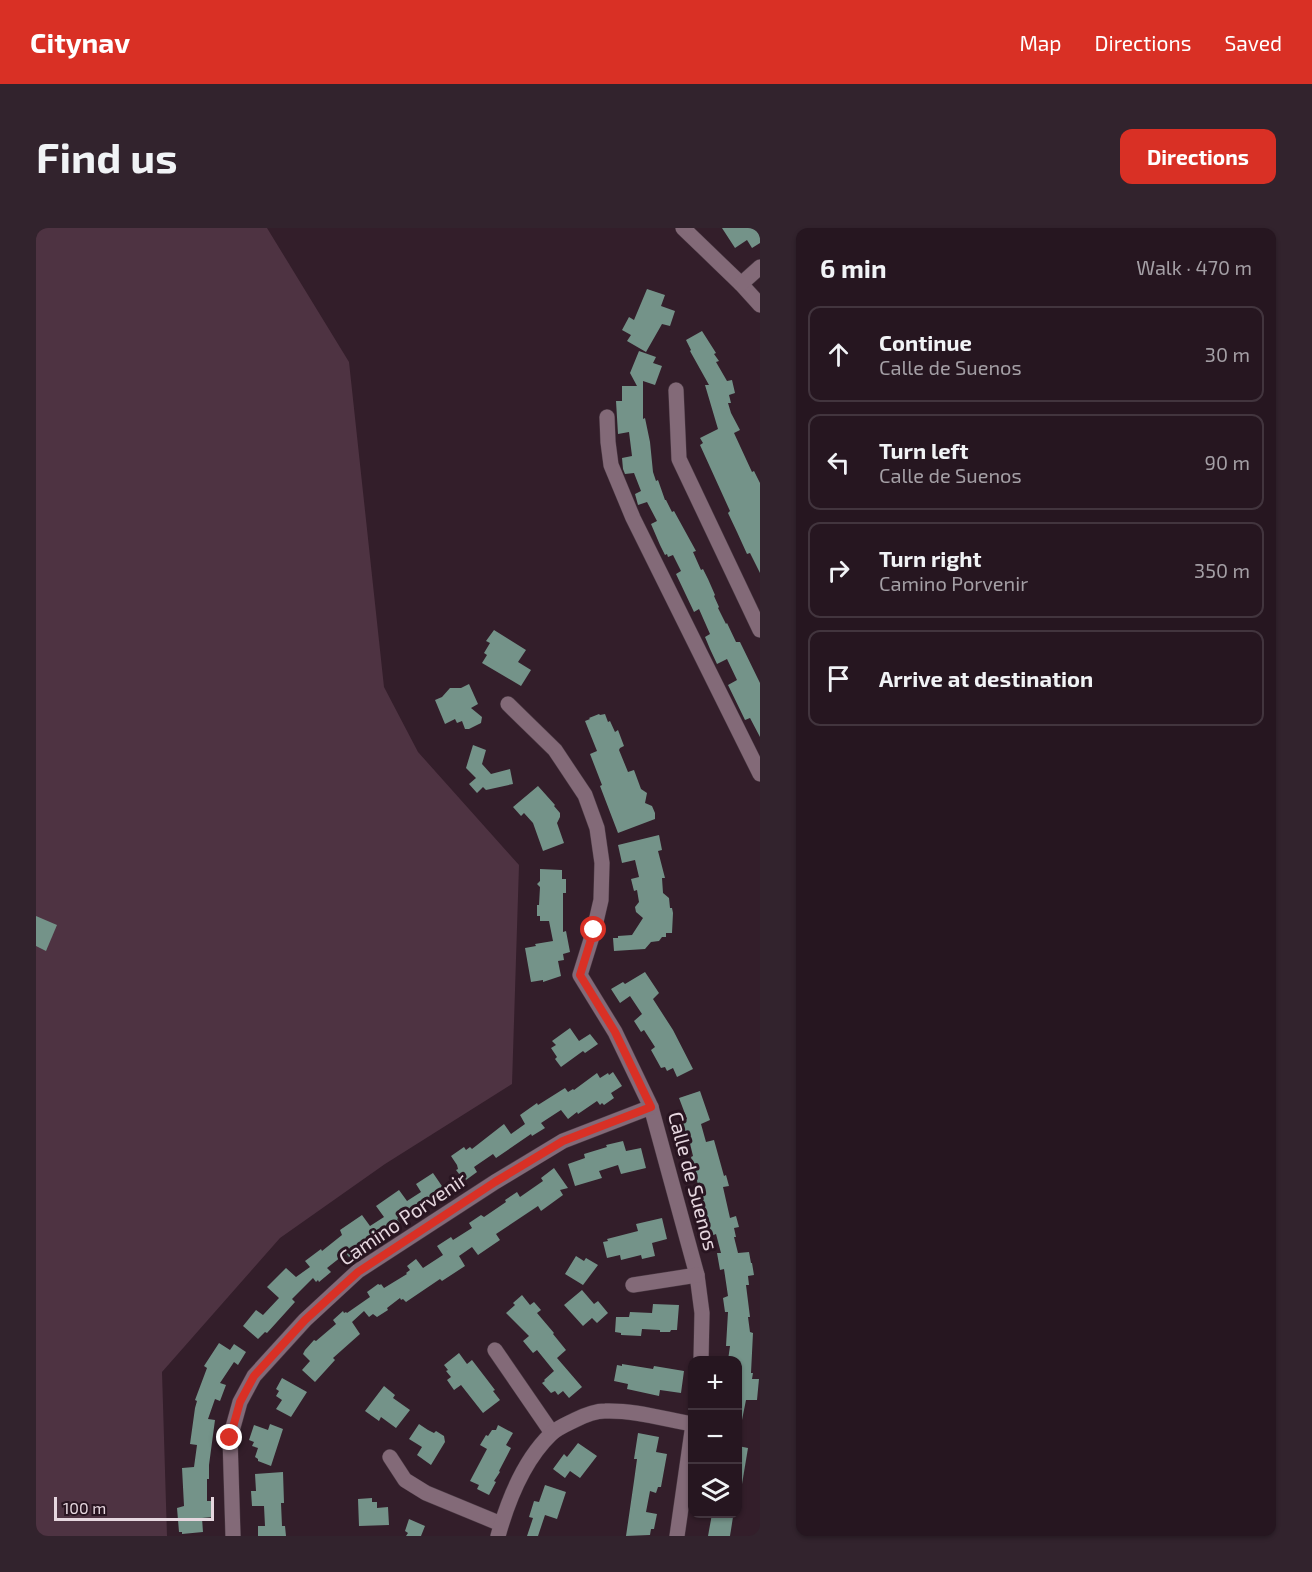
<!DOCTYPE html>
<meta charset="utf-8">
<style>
body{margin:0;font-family:"Exo 2",sans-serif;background:#32232d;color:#f1f3f6}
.controls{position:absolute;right:18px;bottom:18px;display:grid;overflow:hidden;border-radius:12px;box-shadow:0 2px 4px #0004}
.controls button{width:54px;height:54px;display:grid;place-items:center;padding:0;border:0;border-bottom:2px solid #42353e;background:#261620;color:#f1f3f6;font:30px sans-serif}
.scale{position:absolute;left:18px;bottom:15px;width:160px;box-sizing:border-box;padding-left:6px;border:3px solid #e6d7df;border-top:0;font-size:16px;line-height:21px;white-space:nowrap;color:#e6d7df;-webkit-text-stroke:4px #291521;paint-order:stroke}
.stop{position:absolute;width:18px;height:18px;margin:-14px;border:4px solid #d93025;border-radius:50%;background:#fff}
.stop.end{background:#d93025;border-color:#fff;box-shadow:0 2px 6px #0008}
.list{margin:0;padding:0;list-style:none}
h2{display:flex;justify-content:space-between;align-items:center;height:78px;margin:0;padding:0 24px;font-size:26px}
h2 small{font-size:20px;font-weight:400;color:#a49fa5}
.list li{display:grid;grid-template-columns:39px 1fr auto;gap:18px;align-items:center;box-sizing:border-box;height:96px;margin:0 12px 12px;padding:0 12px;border:2px solid #42353e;border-radius:12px}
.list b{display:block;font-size:22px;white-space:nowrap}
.list p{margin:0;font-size:20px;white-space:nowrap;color:#a49fa5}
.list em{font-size:20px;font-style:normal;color:#a49fa5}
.icon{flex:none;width:33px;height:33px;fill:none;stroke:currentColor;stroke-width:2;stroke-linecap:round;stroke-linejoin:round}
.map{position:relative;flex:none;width:724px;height:1308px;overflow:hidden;border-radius:12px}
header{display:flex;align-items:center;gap:36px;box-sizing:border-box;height:84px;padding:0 30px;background:#d93025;color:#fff}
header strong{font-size:28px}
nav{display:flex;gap:33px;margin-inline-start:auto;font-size:21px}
.intro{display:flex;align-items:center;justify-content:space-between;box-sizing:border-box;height:144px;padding:0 36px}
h1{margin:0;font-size:42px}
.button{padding:15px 27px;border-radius:12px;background:#d93025;color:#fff;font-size:21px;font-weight:700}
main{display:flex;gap:36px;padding:0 36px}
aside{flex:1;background:#261620;border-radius:12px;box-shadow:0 2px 4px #0004}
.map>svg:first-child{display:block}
.green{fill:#4e3342}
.building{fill:#749389}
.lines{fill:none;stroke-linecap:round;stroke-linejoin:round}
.minor-casing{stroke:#4b3a44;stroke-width:16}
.minor{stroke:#836a78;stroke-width:15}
.route{stroke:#d93025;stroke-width:8}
.labels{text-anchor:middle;stroke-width:6;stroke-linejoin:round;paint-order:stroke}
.street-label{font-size:20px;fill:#e6d7df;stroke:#291521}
</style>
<header>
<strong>Citynav</strong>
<nav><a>Map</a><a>Directions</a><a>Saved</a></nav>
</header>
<div class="intro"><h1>Find us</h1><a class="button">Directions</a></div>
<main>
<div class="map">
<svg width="724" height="1308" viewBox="0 0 724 1308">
<rect width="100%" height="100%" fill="#331e2a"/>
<path class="green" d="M0,0H231L313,134L348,459L382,524L483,637L476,856L349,936L244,1010L126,1144L131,1308H0Z"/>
<g class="building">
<path d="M686,0H719L724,8V15L716,20L711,12L699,20Z"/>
<path d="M611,61L629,67L625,78L639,83L634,98L626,96L610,124L591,113L595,107L586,102L593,89L598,92Z"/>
<path d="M666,103L680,125L678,126L683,133L680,134L691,153L696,152L699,165L693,167L695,175H692L695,185L704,202L698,205L716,244L718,243L724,255V345L714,325L711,326L701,304L692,285L694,283L664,217L667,215L664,210L682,201L669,157H673L654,123L655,122L650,112Z"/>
<path d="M603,123L620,129L617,135L626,138L619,157L607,153V191L609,190L614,214L617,244L620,253L622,252L629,272H630L636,284L638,283L660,323L657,324L665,342L667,341L672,351L679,367L678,368L683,379L682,380L690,396L691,395L700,414H704L724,455V509L714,490L709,492L692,457L701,452L691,431L681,436L674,421L669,409L674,406L663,381L658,384L640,346L645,343L637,327L632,329L631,326L629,327L624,317L615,296L621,293L611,274L602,277L599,266L605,263L598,245L589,246L587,241L586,230L596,228L593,204L582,206L580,173H586V158H601L594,145Z"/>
<path d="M458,402L490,422L482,434L495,442L485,458L446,435L451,427L448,425L454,415L450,413Z"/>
<path d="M433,456L442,476L435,480L446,489L445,495L433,501H429L426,493L421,495L419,491L409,496L399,472L406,469L414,460H425Z"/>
<path d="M563,486L564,487L569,486L572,494L574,493L579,504L582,502L588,518L584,520L583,522L592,544L598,542L605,561L611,565L609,575L616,578L619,585V591L582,605L564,558L566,557L554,526L561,523L549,493L554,491L553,490Z"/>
<path d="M437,517L450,522L446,536L455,546L474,541L477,556L450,562L447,559L441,565L433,556L440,550L430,540Z"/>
<path d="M502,558L519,577L518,578L524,585V589L521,595L528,615L507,623L497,595L488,585L485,588L477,579Z"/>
<path d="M623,607L626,622L622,623L629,650H626L627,665L633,670L634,680H636L637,685L636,705H630V709H626L623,713L615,714L609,721L578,723L577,710H582V708L596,707L607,690L600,684L599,679L603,674L601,662L598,663L595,651L603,649L599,632L586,635L582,617Z"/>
<path d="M504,641L526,642V651H530V665H527V704L530,703L534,724L527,726L528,732L522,733L525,748L507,754V752L495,754L489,720L500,718L499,716L517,713L513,693H504V688H501V677H503L504,659L501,656L504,653Z"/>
<path d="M0,688L21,697L10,723L0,718Z"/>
<path d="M609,744L623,765L617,771L637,802L657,841L641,849L637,840L631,843L629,839L625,840L615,822L619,819L608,802L605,804L598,793L606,786L594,768L584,775L575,761L587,754L589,756Z"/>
<path d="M534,800L543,813L554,806L562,816L549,825L547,823L525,839L519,831L521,829L515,820L520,817L516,813Z"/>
<path d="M577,844L586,858L575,865L578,870L568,877L566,875L564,877L561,873L542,886L541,884L532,891L525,882L505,895L509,900L496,908L495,906L460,930L457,926L438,939L441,944L430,952L429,950L427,951L420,942L422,941L421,937L415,928L428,919L430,922L434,919L436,921L468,896L475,906L489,896L484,887L501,875L502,877L529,860L532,864L537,861L538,862L561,845L564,850L572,845L573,847Z"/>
<path d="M664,863L674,892L665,896L670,914L678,912L688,948L690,947L693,958L687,959L694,990L700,988L703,999L698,1000L700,1009H698L702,1025L713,1024L715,1035H716L718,1047L712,1048L713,1057H710L714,1089H712L714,1104L717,1105L715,1145H717L716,1151H723L721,1172H710L706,1192H702V1132H692L694,1118H690L692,1084H689L687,1070L692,1068L688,1041L684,1042L681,1025H685L680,1006L675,1008L655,929L657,928L651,903L648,904L644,893L651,891L643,870Z"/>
<path d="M587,913L590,923L605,920L610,940L585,946L582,937L563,943L566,950L539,958L532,936L549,930L548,926L571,919L570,917Z"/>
<path d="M518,940L532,960L524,962L527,967L505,983L502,978L460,1006L464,1012L442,1027L436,1019L423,1028L429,1038L406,1053L404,1051L370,1074L367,1071L365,1072L364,1070L351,1080L352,1082L341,1089L337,1086L333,1089L328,1083L316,1094L324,1106L297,1130L299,1132L279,1154L266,1142L274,1133L267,1126L269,1122L278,1112L280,1113L300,1096L297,1092L307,1083L308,1085L310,1084L311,1085L334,1069L331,1064L342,1056L344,1057L345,1056L348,1060L371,1046L370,1045L374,1042L371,1038L380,1031L387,1040L407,1027L401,1018L415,1009L417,1012L436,1000L433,995L445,987L448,989L470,974L469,972L481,964L484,969L507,953L505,950Z"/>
<path d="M397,945L410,964L391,976L388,972L361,991L364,995L350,1004L348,1000L326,1015L328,1018L326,1020L313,1029L310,1025L291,1040L295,1044L283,1054L282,1052L280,1054L277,1050L256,1071L259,1074L231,1105L229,1104L222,1111L207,1098L220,1082L227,1087L243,1070L231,1059L250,1040L260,1049L274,1039L269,1033L285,1021L286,1023L306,1007L304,1002L326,987L334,998L348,989L340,978L363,962L371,973L385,964L380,956Z"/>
<path d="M626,990L631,1011L616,1015L619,1028L606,1031L605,1027L585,1032L584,1027L571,1030L567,1014L572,1013L571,1011L602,1003L600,996Z"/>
<path d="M540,1028L548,1033L550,1030L562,1037L547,1057L529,1046Z"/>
<path d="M546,1062L558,1076L562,1073L572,1085L561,1095L556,1090L547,1098L528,1077Z"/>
<path d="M486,1067L494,1077L498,1074L505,1082L501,1085L518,1105L517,1106L530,1122L521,1130L546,1159L533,1170L527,1163L522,1167L519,1163L515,1165L506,1155L509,1153L508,1152L518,1143L501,1122L497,1125L487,1113L493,1108L470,1085L479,1077L477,1075Z"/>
<path d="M617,1076L643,1077L641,1102H635L634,1104H624V1102L606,1101L605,1108L585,1107V1105L579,1104L580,1089H593L594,1084L616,1085Z"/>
<path d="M183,1115L194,1122L198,1116L210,1124L202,1137L198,1134L184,1155L190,1157L184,1173L179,1171L172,1191L179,1192L173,1237V1251H171V1273H176L177,1289L166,1290L167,1304L146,1306V1304H143L141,1280L148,1278L146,1240L158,1239L161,1217L154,1216L159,1180L161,1173L159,1172L171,1140L168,1138Z"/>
<path d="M423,1125L431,1136L436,1132L459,1162L457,1163L464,1172L447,1185L425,1157L418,1162L411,1152L415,1149L410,1143L412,1142L408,1137Z"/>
<path d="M586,1136L617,1141L618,1138L648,1143L645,1165L624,1162L623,1168L591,1161L592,1156L578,1153L581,1137L586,1138Z"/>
<path d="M246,1150L271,1164L255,1189L240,1181L246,1172L240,1168L243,1163L240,1161Z"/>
<path d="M348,1158L359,1167L357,1170L374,1182L360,1200L345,1189L343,1193L329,1183Z"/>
<path d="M234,1196L247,1201L235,1238L222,1233V1231L219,1229L222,1220L216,1218L218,1214L213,1212L218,1197L232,1202Z"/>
<path d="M383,1196L392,1202L398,1205L400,1203L408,1208L409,1214L395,1237L381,1227L386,1219L373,1211Z"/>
<path d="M462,1197L477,1205L470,1217L475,1220L463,1243L464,1244L458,1253L460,1254L453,1267L441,1261L443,1257L434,1253L451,1221L444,1217L450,1207L452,1208L456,1202H460Z"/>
<path d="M602,1205L623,1209L620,1224L631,1226L625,1259H622L620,1265L614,1263L610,1284L621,1286L618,1301H615L614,1307L590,1308L598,1253L601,1231H598Z"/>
<path d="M542,1215L561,1228L544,1250L534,1243L529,1250L517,1241L528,1226L531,1229Z"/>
<path d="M702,1218L712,1220L706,1256H702Z"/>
<path d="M247,1244L248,1275H245L246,1298H249L250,1308H222V1298H229L228,1278H216L215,1263H220L219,1246Z"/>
<path d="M509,1257L530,1264L521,1291L509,1287L502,1308H491L497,1290L493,1289L498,1273L503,1274Z"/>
<path d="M336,1270V1274H341V1280L352,1279L353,1297L323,1298L322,1271Z"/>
<path d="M676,1286L697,1289L694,1308H672Z"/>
<path d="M373,1291L389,1298L385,1308H370L372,1305L369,1303Z"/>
</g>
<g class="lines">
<defs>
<g id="minor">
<path d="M647,0L705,56L724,77"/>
<path d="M705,56L724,39"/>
<path d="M640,162L643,231L724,402"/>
<path d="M571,189L572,214L575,237L597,290L724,546"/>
<path d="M472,476L519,522L549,567L561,600L566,635L565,672L558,702L544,747L579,804L615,879L661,1047L666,1085L665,1132"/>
<path d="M597,1057L661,1047"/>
<path d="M459,1122L516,1205"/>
<path d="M354,1229L369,1252L390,1265L465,1296"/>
<path d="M197,1308L194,1210L204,1174L218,1148L269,1092L322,1043L459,954L527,913L615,879"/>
<path d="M462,1308C472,1272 488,1232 515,1206C521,1200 531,1196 539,1192C549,1187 558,1183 569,1183C598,1182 628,1191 656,1196"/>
<path d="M641,1308L656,1203"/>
</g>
</defs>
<use href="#minor" class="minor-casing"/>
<use href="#minor" class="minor"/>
</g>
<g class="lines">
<path class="route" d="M194,1210L204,1174L218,1148L269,1092L322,1044L459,954L527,913L615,879L579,804L544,747L558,702"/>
</g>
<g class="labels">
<g class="street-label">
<text transform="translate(657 953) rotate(75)" y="7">Calle de Suenos</text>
<text transform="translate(367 991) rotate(-34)" y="7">Camino Porvenir</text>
</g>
</g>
</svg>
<div class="controls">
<button>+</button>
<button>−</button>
<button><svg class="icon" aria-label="layers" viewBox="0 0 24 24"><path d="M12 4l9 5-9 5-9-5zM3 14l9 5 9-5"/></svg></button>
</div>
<div class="scale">100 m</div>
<div class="stop" style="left:558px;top:702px"></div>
<div class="stop end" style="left:194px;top:1210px"></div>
</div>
<aside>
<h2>6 min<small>Walk · 470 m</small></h2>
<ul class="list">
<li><svg class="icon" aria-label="ahead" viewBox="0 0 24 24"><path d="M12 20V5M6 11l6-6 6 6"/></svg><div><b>Continue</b><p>Calle de Suenos</p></div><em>30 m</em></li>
<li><svg class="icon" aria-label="left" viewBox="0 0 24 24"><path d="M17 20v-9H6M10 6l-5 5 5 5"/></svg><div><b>Turn left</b><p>Calle de Suenos</p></div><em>90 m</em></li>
<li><svg class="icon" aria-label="right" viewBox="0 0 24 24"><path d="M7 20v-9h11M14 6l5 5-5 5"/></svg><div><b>Turn right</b><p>Camino Porvenir</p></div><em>350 m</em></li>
<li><svg class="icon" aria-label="arrive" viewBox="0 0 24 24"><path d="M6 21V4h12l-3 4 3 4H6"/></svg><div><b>Arrive at destination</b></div></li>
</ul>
</aside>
</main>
